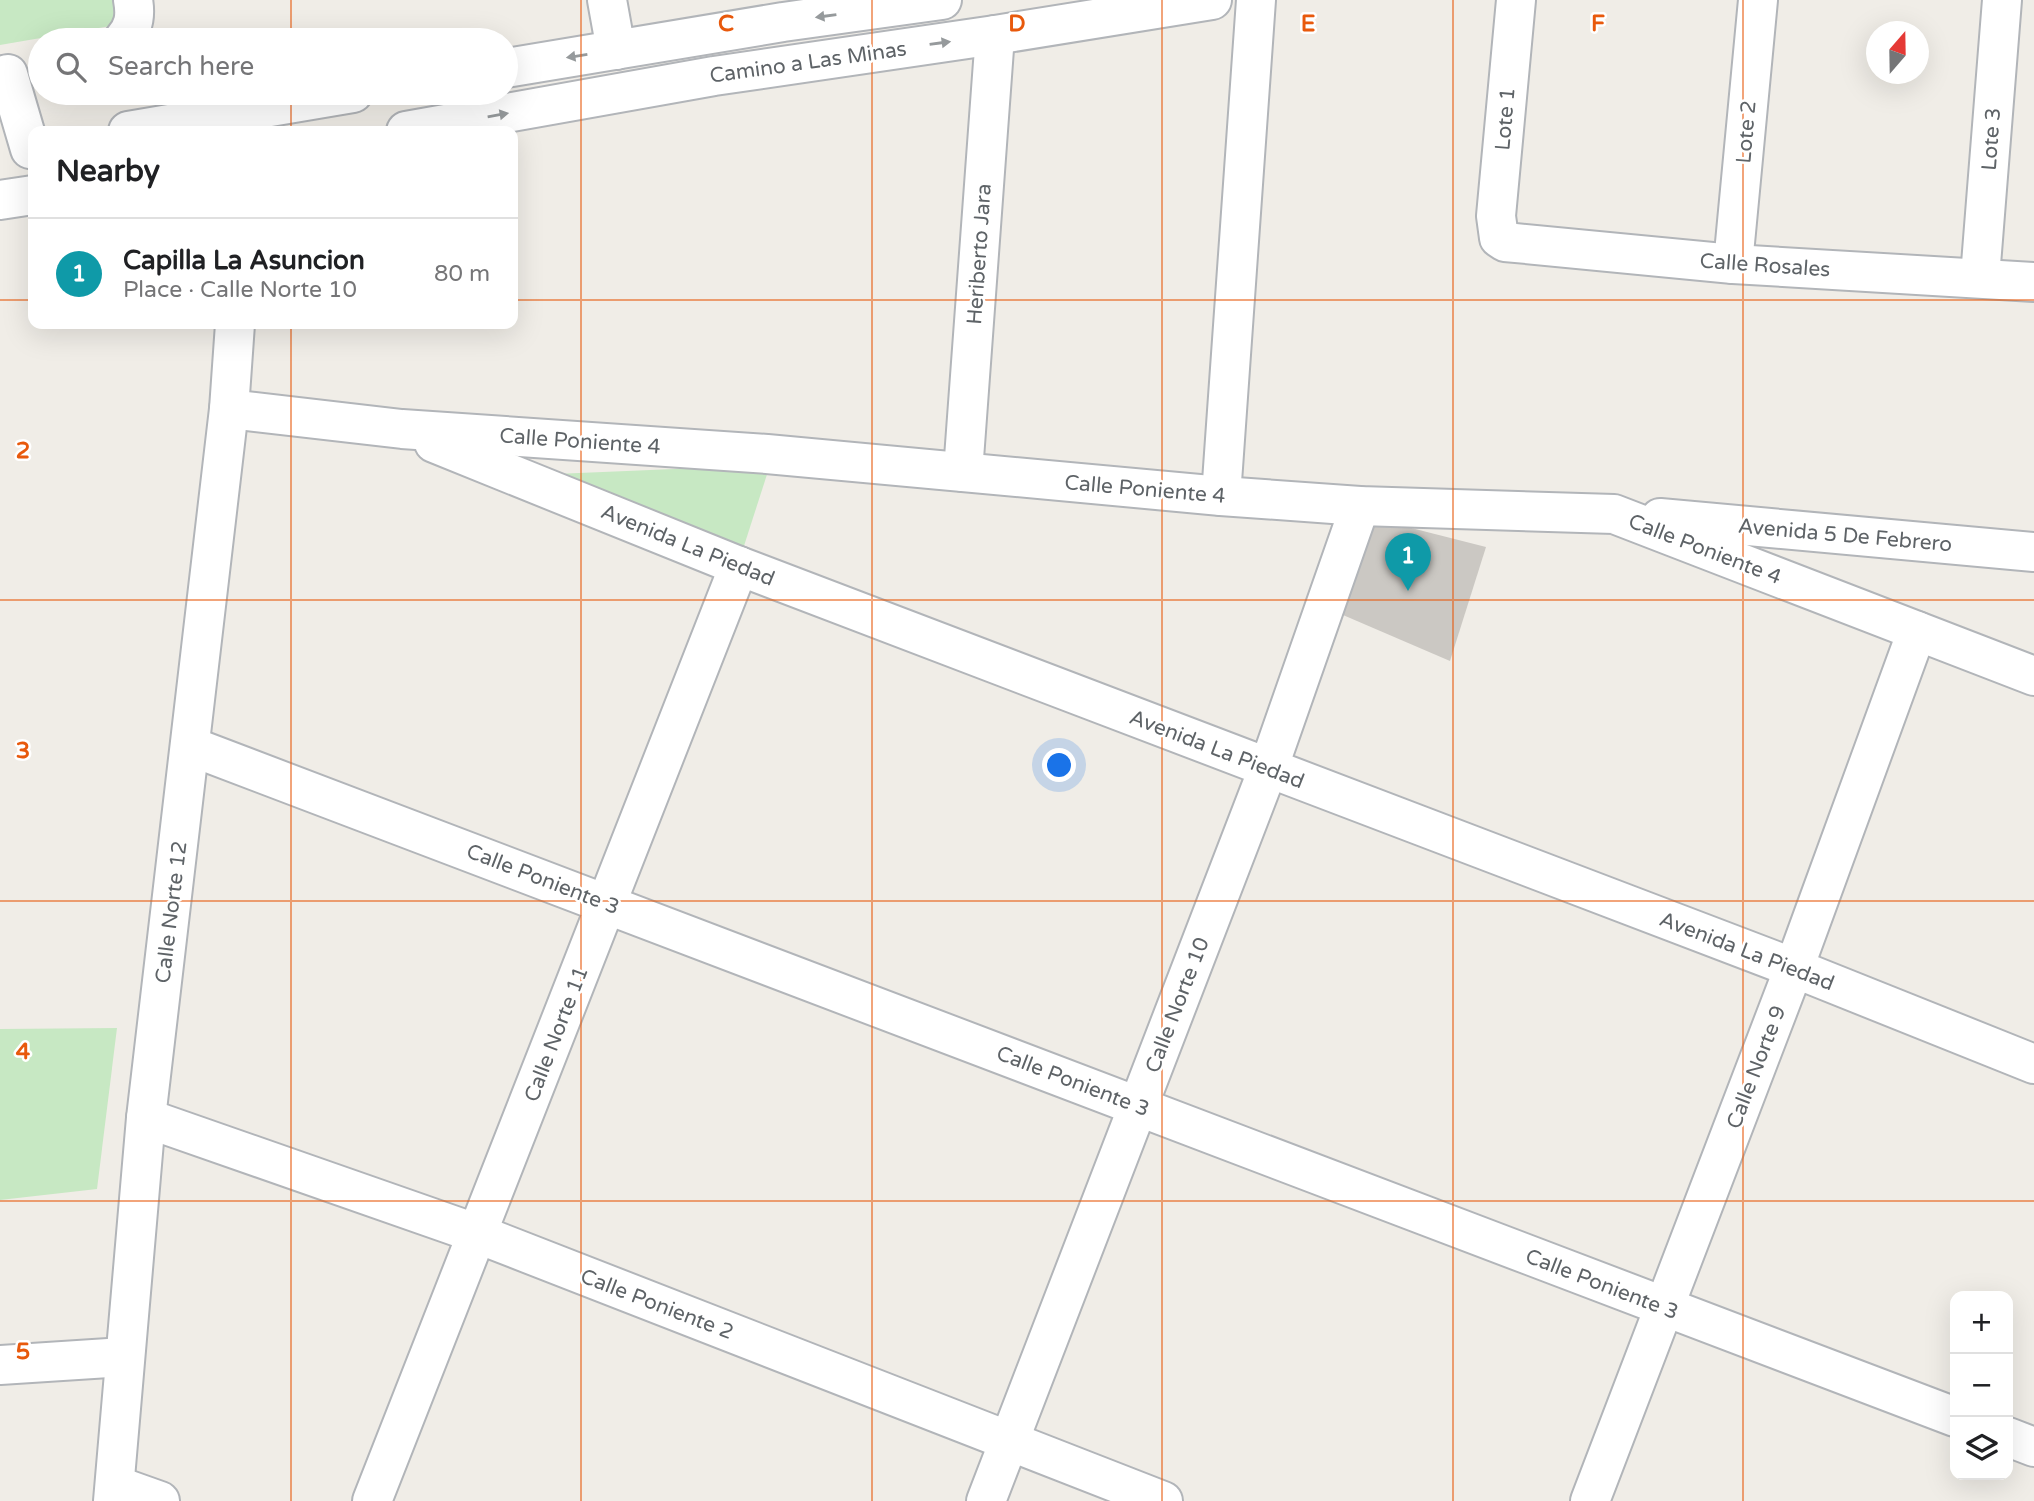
<!DOCTYPE html>
<meta charset="utf-8">
<style>
body{margin:0;font-family:"Varela Round",sans-serif;background:#f2f2f2;color:#202124}
.controls{position:absolute;right:21px;bottom:21px;display:grid;overflow:hidden;border-radius:14px;box-shadow:0 7px 28px #0002}
.controls button{width:63px;height:63px;display:grid;place-items:center;padding:0;border:0;border-bottom:2px solid #e0e0e0;background:#fff;color:#202124;font:35px sans-serif}
.compass{position:absolute;left:1866px;top:21px;width:63px;height:63px;border-radius:50%;background:#fff;box-shadow:0 7px 28px #0002;rotate:20deg}
.you{position:absolute;left:1060px;top:766px;width:24px;height:24px;margin:-18px;border:5px solid #fff;border-radius:50%;background:#1a73e8;box-shadow:0 0 0 10px #1a73e833}
.badge{display:grid;place-items:center;width:46px;height:46px;border-radius:50%;background:#ed3034;color:#fff;font-size:23px;font-weight:700}
.pin{position:absolute;translate:-50% -58px;filter:drop-shadow(0 2px 4px #0008)}
.pin::after{content:'';position:absolute;top:37px;width:24px;height:21px;background:inherit;clip-path:polygon(0 0,100% 0,50% 100%)}
.list{margin:0;padding:0;list-style:none}
h2{display:flex;justify-content:space-between;align-items:center;height:91px;margin:0;padding:0 28px;font-size:30px}
h2 small{font-size:23px;font-weight:400;color:#757577}
.list li{display:grid;grid-template-columns:46px 1fr auto;gap:21px;align-items:center;box-sizing:border-box;height:112px;padding:0 28px;border-top:2px solid #e0e0e0}
.list b{display:block;font-size:26px;white-space:nowrap}
.list p{margin:0;font-size:23px;white-space:nowrap;color:#757577}
.list em{font-size:23px;font-style:normal;color:#757577}
.icon{flex:none;width:38px;height:38px;fill:none;stroke:currentColor;stroke-width:2;stroke-linecap:round;stroke-linejoin:round}
.map{position:relative;flex:none;width:2034px;height:1501px;overflow:hidden}
.search{position:absolute;background:#fff;box-shadow:0 7px 28px #0002;left:28px;top:28px;width:490px;height:77px;display:flex;align-items:center;gap:18px;box-sizing:border-box;padding:0 24px;border-radius:38px;color:#757577;font-size:26px}
.panel{position:absolute;background:#fff;box-shadow:0 7px 28px #0002;left:28px;top:126px;width:490px;height:203px;border-radius:14px}
.map>svg:first-child{display:block}
.green{fill:#c7e8c3}
.building{fill:#cbc8c3}
.lines{fill:none;stroke-linecap:round;stroke-linejoin:round}
.minor-casing{stroke:#b2b5b9;stroke-width:42}
.minor{stroke:#fff;stroke-width:38}
.oneway{fill:#969a9c}
.grid{fill:none;stroke:#e8590c;stroke-width:2;stroke-opacity:0.55}
.labels{text-anchor:middle;stroke-width:5;stroke-linejoin:round;paint-order:stroke}
.street-label{font-size:21px;fill:#5e6367;stroke:#fff}
.grid-label{font-size:23px;text-anchor:middle;font-weight:bold;fill:#e8590c;stroke:#fff;stroke-width:5;stroke-linejoin:round;paint-order:stroke}
</style>
<div class="map">
<svg width="2034" height="1501" viewBox="0 0 2034 1501">
<rect width="100%" height="100%" fill="#f0ede7"/>
<g class="green">
<path d="M0,0H123L128,23L0,45Z"/>
<path d="M770,465L743,549L531,475Z"/>
<path d="M117,1028L97,1189L0,1200V1029Z"/>
</g>
<path class="building" d="M1364,516L1486,547L1450,661L1343,615L1344,566Z"/>
<g class="lines">
<defs>
<g id="minor">
<path d="M607,0L616,50"/>
<path d="M1516,0L1496,216L1499,238L1505,242L1733,264L2034,282"/>
<path d="M123,40C134,28 136,16 133,0"/>
<path d="M506,68L783,22L942,0"/>
<path d="M0,76L8,74L30,149"/>
<path d="M128,131L353,93"/>
<path d="M406,131L714,76L995,35L1212,0"/>
<path d="M0,200L33,195"/>
<path d="M1733,264L1758,0"/>
<path d="M1980,277L2002,0"/>
<path d="M229,409L402,429L767,454L1221,496L1360,506L1614,514L2034,676"/>
<path d="M434,443L739,566L1794,968L2034,1064"/>
<path d="M963,472L995,35"/>
<path d="M1221,496L1256,0"/>
<path d="M1660,518L2034,552"/>
<path d="M190,746L1955,1417"/>
<path d="M146,1118L478,1234L1163,1501"/>
<path d="M0,1365L124,1357"/>
<path d="M2008,1437L2034,1447"/>
<path d="M115,1485L160,1501"/>
<path d="M113,1501L146,1118L229,409L235,324"/>
<path d="M372,1501L739,566"/>
<path d="M986,1501L1268,769L1360,506"/>
<path d="M1590,1501L1794,968L1917,631"/>
</g>
</defs>
<use href="#minor" class="minor-casing"/>
<use href="#minor" class="minor"/>
</g>
<defs><path id="oneway-solid" d="M-6-.8H1V-3.2L6.5 0L1 3.2V.8H-6Z" transform="scale(1.75)"/></defs>
<g class="oneway">
<use href="#oneway-solid" transform="translate(826 16) rotate(172)"/>
<use href="#oneway-solid" transform="translate(940 43) rotate(-8)"/>
<use href="#oneway-solid" transform="translate(577 56) rotate(171)"/>
<use href="#oneway-solid" transform="translate(498 115) rotate(-10)"/>
</g>
<path class="grid" d="M291,0V40M581,0V1501M872,0V1501M1162,0V1501M1453,0V1501M1743,0V1501M291,93V131M0,300H33M513,300H2034M291,324V1501M0,600H2034M0,901H2034M0,1201H2034"/>
<g class="labels">
<g class="street-label">
<text transform="translate(808 62) rotate(-8)" y="7">Camino a Las Minas</text>
<text transform="translate(1505 119) rotate(-85)" y="7">Lote 1</text>
<text transform="translate(1746 132) rotate(-85)" y="7">Lote 2</text>
<text transform="translate(1991 139) rotate(-86)" y="7">Lote 3</text>
<text transform="translate(979 254) rotate(-86)" y="7">Heriberto Jara</text>
<text transform="translate(1765 265) rotate(4)" y="7">Calle Rosales</text>
<text transform="translate(580 441) rotate(4)" y="7">Calle Poniente 4</text>
<text transform="translate(1145 489) rotate(5)" y="7">Calle Poniente 4</text>
<text transform="translate(1845 535) rotate(5)" y="7">Avenida 5 De Febrero</text>
<text transform="translate(688 545) rotate(22)" y="7">Avenida La Piedad</text>
<text transform="translate(1705 549) rotate(21)" y="7">Calle Poniente 4</text>
<text transform="translate(1217 749) rotate(21)" y="7">Avenida La Piedad</text>
<text transform="translate(543 879) rotate(21)" y="7">Calle Poniente 3</text>
<text transform="translate(171 912) rotate(-83)" y="7">Calle Norte 12</text>
<text transform="translate(1747 951) rotate(21)" y="7">Avenida La Piedad</text>
<text transform="translate(1177 1005) rotate(-69)" y="7">Calle Norte 10</text>
<text transform="translate(556 1034) rotate(-69)" y="7">Calle Norte 11</text>
<text transform="translate(1756 1067) rotate(-69)" y="7">Calle Norte 9</text>
<text transform="translate(1073 1081) rotate(21)" y="7">Calle Poniente 3</text>
<text transform="translate(1602 1284) rotate(21)" y="7">Calle Poniente 3</text>
<text transform="translate(657 1304) rotate(21)" y="7">Calle Poniente 2</text>
</g>
</g>
<g class="grid-label">
<text x="726" y="31">C</text>
<text x="1017" y="31">D</text>
<text x="1308" y="31">E</text>
<text x="1598" y="31">F</text>
<text x="23" y="458">2</text>
<text x="23" y="758">3</text>
<text x="23" y="1059">4</text>
<text x="23" y="1359">5</text>
</g>
</svg>
<div class="controls">
<button>+</button>
<button>−</button>
<button><svg class="icon" aria-label="layers" viewBox="0 0 24 24"><path d="M12 4l9 5-9 5-9-5zM3 14l9 5 9-5"/></svg></button>
</div>
<svg class="compass" viewBox="-18 -18 36 36"><path d="M0-13l5 13h-10z" fill="#e53935"/><path d="M0 13l5-13h-10z" fill="#757577"/></svg>
<div class="you"></div>
<div class="pin badge" style="left:1408px;top:591px;background:#0f9aa8">1</div>
<div class="search"><svg class="icon" aria-label="search" viewBox="0 0 24 24"><circle cx="10" cy="10" r="6"/><path d="M15 15l6 6"/></svg>Search here</div>
<section class="panel">
<h2>Nearby<small></small></h2>
<ul class="list">
<li><span class="badge" style="background:#0f9aa8">1</span><div><b>Capilla La Asuncion</b><p>Place · Calle Norte 10</p></div><em>80 m</em></li>
</ul>
</section>
</div>
